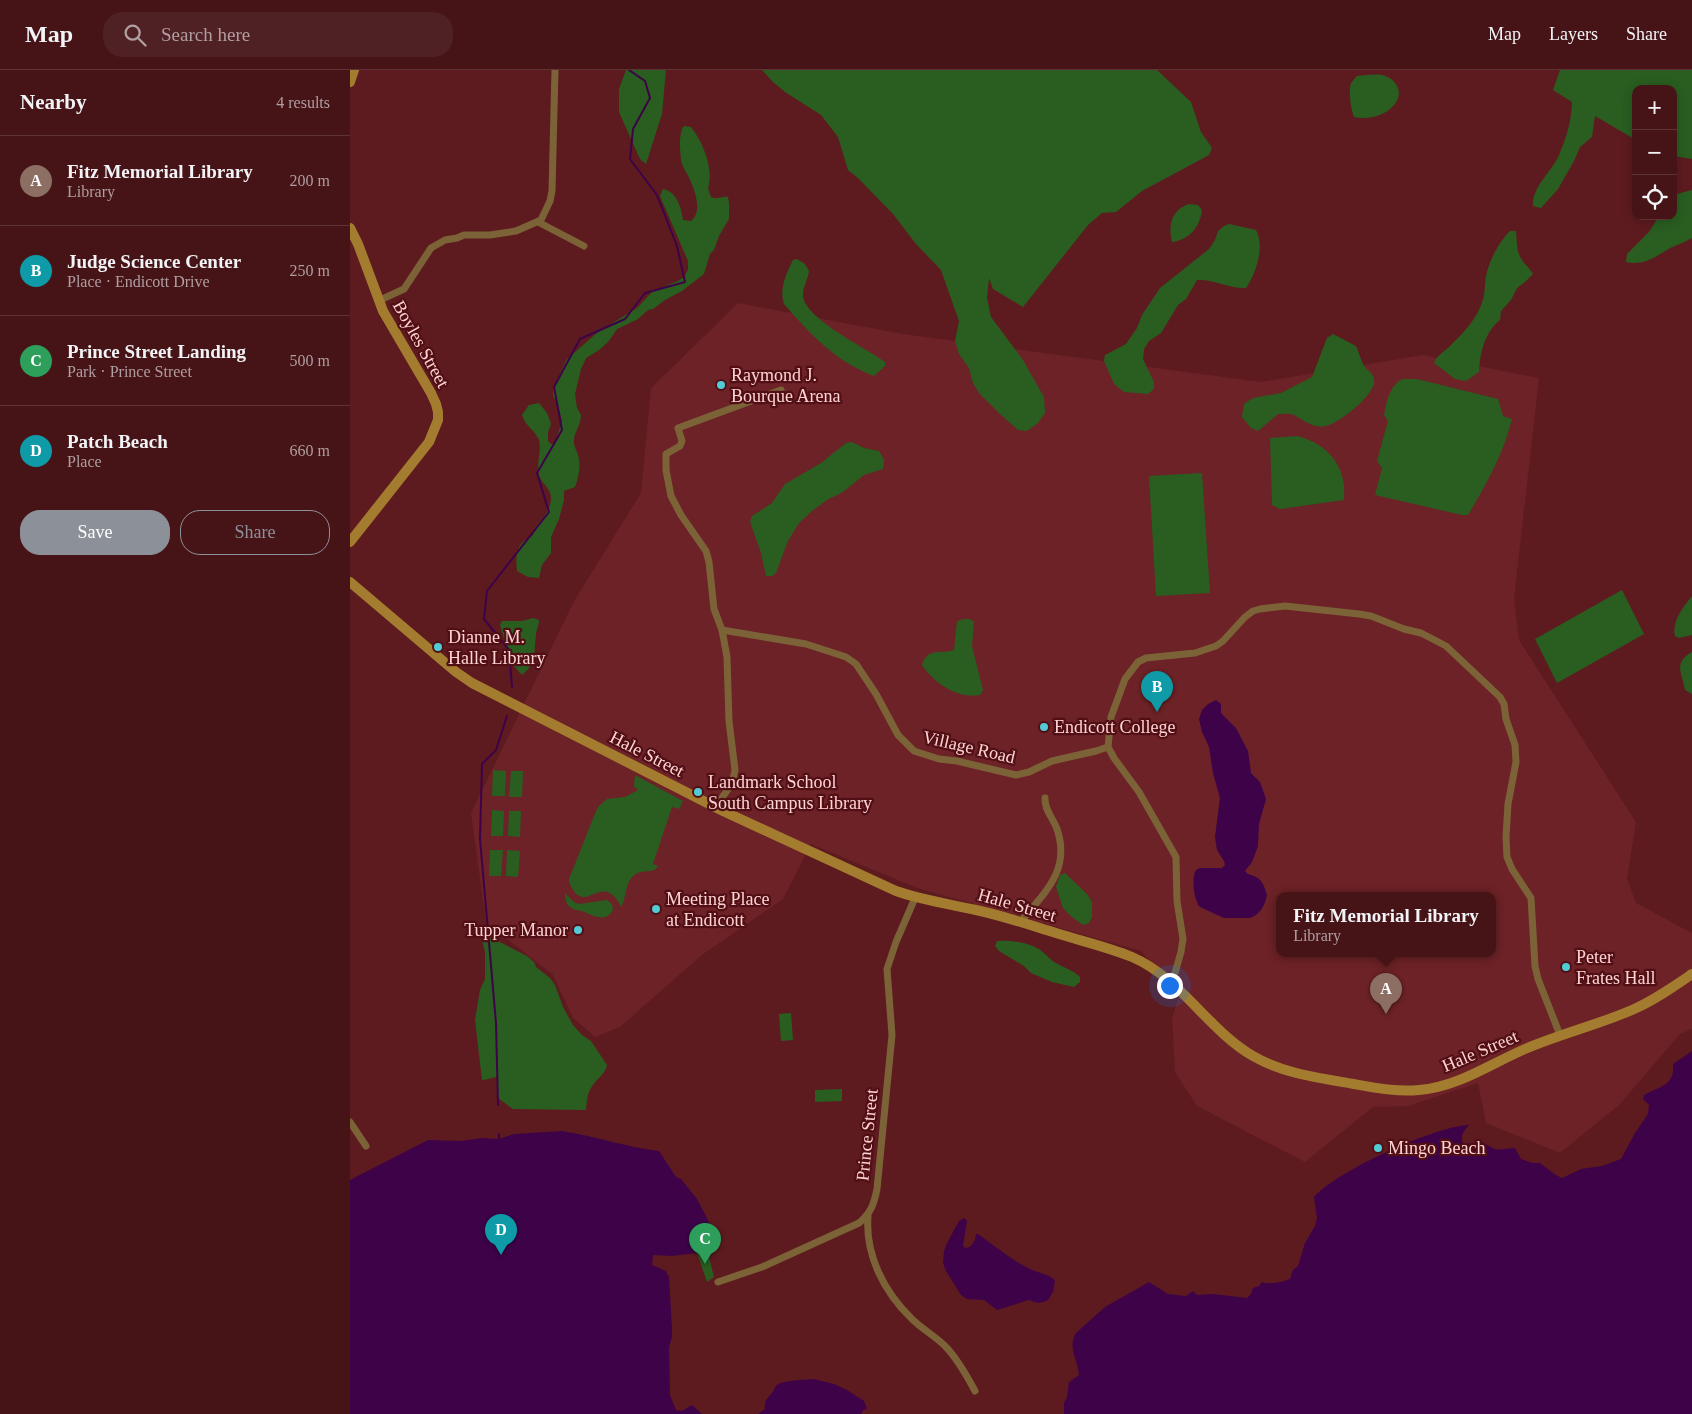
<!DOCTYPE html>
<meta charset="utf-8">
<style>
body{margin:0;font-family:"Times New Roman",serif;background:#502124;color:#f1f3f6}
.controls{position:absolute;right:15px;top:15px;display:grid;overflow:hidden;border-radius:10px;box-shadow:0 2px 12px #0003}
.controls button{width:45px;height:45px;display:grid;place-items:center;padding:0;border:0;border-bottom:1px solid #5e3336;background:#461417;color:#f1f3f6;font:25px sans-serif}
.you{position:absolute;left:819px;top:915px;width:18px;height:18px;margin:-12px;border:4px solid #fff;border-radius:50%;background:#1a73e8;box-shadow:0 0 0 8px #1a73e833}
.badge{display:grid;place-items:center;width:32px;height:32px;border-radius:50%;background:#8c9099;color:#fff;font-size:16px;font-weight:700}
.pin{position:absolute;translate:-50% -41px;filter:drop-shadow(0 1px 2px #0008)}
.pin::after{content:'';position:absolute;top:26px;width:18px;height:15px;background:inherit;clip-path:polygon(0 0,100% 0,50% 100%)}
.popup{position:absolute;left:926px;top:822px;width:220px;height:65px;box-sizing:border-box;display:grid;place-content:center;border-radius:10px;background:#461417;filter:drop-shadow(0 1px 4px #0005);font-size:16px;white-space:nowrap;color:#b09ea1}
.popup b{font-size:19px;color:#f1f3f6}
.popup::after{content:'';position:absolute;left:50%;top:100%;margin-left:-10px;border:10px solid transparent;border-top-color:#461417}
.list{margin:0;padding:0;list-style:none}
h2{display:flex;justify-content:space-between;align-items:center;height:65px;margin:0;padding:0 20px;font-size:21px}
h2 small{font-size:16px;font-weight:400;color:#b09ea1}
.list li{display:grid;grid-template-columns:32px 1fr auto;gap:15px;align-items:center;box-sizing:border-box;height:90px;padding:0 20px;border-top:1px solid #5e3336}
.list b{display:block;font-size:19px;white-space:nowrap}
.list p{margin:0;font-size:16px;white-space:nowrap;color:#b09ea1}
.list em{font-size:16px;font-style:normal;color:#b09ea1}
.actions{display:flex;gap:10px;padding:15px 20px}
.actions a{flex:1;padding:11px 0;border:1px solid #8c9099;border-radius:20px;text-align:center;font-size:18px;color:#8c9099}
.actions .main{background:#8c9099;color:#fff}
.icon{flex:none;width:28px;height:28px;fill:none;stroke:currentColor;stroke-width:2;stroke-linecap:round;stroke-linejoin:round}
.map{position:relative;flex:none;width:1342px;height:1344px;overflow:hidden}
header{display:flex;align-items:center;gap:30px;box-sizing:border-box;height:70px;padding:0 25px;background:#461417;border-bottom:1px solid #5e3336}
header strong{font-size:24px}
nav{display:flex;gap:28px;margin-inline-start:auto;font-size:18px}
.search{width:350px;height:45px;background:#502124;display:flex;align-items:center;gap:12px;box-sizing:border-box;padding:0 18px;border-radius:20px;color:#b09ea1;font-size:19px}
main{display:flex}
aside{flex:1;background:#461417}
.map>svg:first-child{display:block}
.built{fill:#6c2226;fill-rule:evenodd}
.green{fill:#295e20}
.water{fill:#3e0249}
.lines{fill:none;stroke-linecap:round;stroke-linejoin:round}
.stream{stroke:#3e0249;stroke-width:2}
.street{stroke:#7c6337;stroke-width:7}
.secondary{stroke:#a37c2f;stroke-width:10}
.poi-dot{fill:#51ccd4;stroke:#510f15;stroke-width:2}
.labels{text-anchor:middle;stroke-width:4.5;stroke-linejoin:round;paint-order:stroke}
.street-label{font-size:18px;fill:#fed4d2;stroke:#510f15}
.poi-label{font-size:18px;fill:#fed4d2;stroke:#510f15;text-anchor:start}
</style>
<header>
<strong>Map</strong>
<div class="search"><svg class="icon" aria-label="search" viewBox="0 0 24 24"><circle cx="10" cy="10" r="6"/><path d="M15 15l6 6"/></svg>Search here</div>
<nav><a>Map</a><a>Layers</a><a>Share</a></nav>
</header>
<main>
<aside>
<h2>Nearby<small>4 results</small></h2>
<ul class="list">
<li><span class="badge" style="background:#8d6e63">A</span><div><b>Fitz Memorial Library</b><p>Library</p></div><em>200 m</em></li>
<li><span class="badge" style="background:#0f9aa8">B</span><div><b>Judge Science Center</b><p>Place · Endicott Drive</p></div><em>250 m</em></li>
<li><span class="badge" style="background:#2e9e5b">C</span><div><b>Prince Street Landing</b><p>Park · Prince Street</p></div><em>500 m</em></li>
<li><span class="badge" style="background:#0f9aa8">D</span><div><b>Patch Beach</b><p>Place</p></div><em>660 m</em></li>
</ul>
<div class="actions"><a class="main">Save</a><a>Share</a></div>
</aside>
<div class="map">
<svg width="1342" height="1344" viewBox="0 0 1342 1344">
<rect width="100%" height="100%" fill="#5d1b1f"/>
<path class="built" d="M388,233L553,264L911,312L1073,285L1189,308L1164,529L1169,570L1286,752L1277,809L1286,833L1342,863V959L1330,964L1269,1035L1210,1083L1136,1053L1128,1013L1058,1036L1023,1037L955,1092L847,1036L825,1002L822,948L829,926L791,881L567,818L461,774L433,829L352,885L270,957L245,967L223,948L203,905L136,852L121,743L224,531L291,423L301,318ZM930,825H1142V883H930Z"/>
<g class="green">
<path d="M276,0H316L312,44L296,94L290,89L269,42V19Z"/>
<path d="M412,0H807L841,32L851,62L862,78L859,85L792,121L766,142L752,143L738,155L673,237L643,219L639,208L637,228L641,247L673,290L694,327L695,343L688,353L677,361L668,360L650,344L629,323L623,313L619,298L609,284L605,271L609,251L591,200L566,174L543,144L509,109L498,100L488,67L471,45L435,22L423,12Z"/>
<path d="M1210,0H1342V89L1323,86V19H1286V70L1245,46L1242,67L1230,77L1224,91L1208,119L1191,138L1183,136C1182,116 1202,102 1209,85C1216,69 1222,49 1222,32L1203,20Z"/>
<path d="M1016,5C1021,5 1027,4 1032,5C1046,8 1055,23 1044,35C1035,46 1017,50 1004,47C1001,39 998,22 1001,13C1002,12 1005,8 1007,6Z"/>
<path d="M334,56L341,57C353,72 364,99 358,118L361,127C368,130 371,126 378,127L379,133V149L369,166L364,180L360,184L354,204L332,221L315,230L303,239L298,240L288,249L267,259L258,272L249,280L236,288L231,299L225,324L227,338L231,345C231,354 225,361 224,369C223,375 226,379 228,385C231,396 229,406 225,417L214,421V430L209,449L201,467V483L192,495L189,508L178,507L167,501C166,491 165,480 173,472C176,469 180,468 183,465C184,463 184,460 185,458C192,449 201,440 201,428C201,418 191,413 189,405C186,393 192,382 189,370C185,360 175,356 172,345L179,335L189,333L197,343L201,354L198,362V371L201,374H205L212,351L208,335L203,326V320L205,314L217,289L248,262L287,238L303,221L328,211L334,207L338,200V191L310,126L313,119C327,122 331,137 333,150L341,151C352,142 346,124 341,112C339,106 334,100 332,94C330,86 328,62 334,56Z"/>
<path d="M1342,120V168C1335,172 1327,175 1320,178C1305,187 1294,196 1276,192L1277,184L1299,162L1309,146H1323V125Z"/>
<path d="M839,134L848,135L852,140C850,157 839,170 822,172C818,156 821,140 839,134Z"/>
<path d="M879,154L906,160C915,176 906,204 896,218C879,219 864,209 847,210L836,229L828,235L811,263L799,271L794,279L793,289L804,312V319L798,324L774,322L764,314L754,291L755,285L776,274L787,258L792,245L810,218L859,179L865,170L868,161L874,156Z"/>
<path d="M1160,161H1166C1167,170 1166,182 1172,190C1175,195 1180,198 1183,204L1175,212L1167,218L1161,230L1151,241L1150,250C1135,262 1130,282 1129,302L1116,311L1105,309L1084,293C1087,285 1094,282 1100,276C1111,265 1122,254 1129,240C1136,226 1134,219 1136,206C1139,191 1149,172 1160,161Z"/>
<path d="M447,189L455,194L459,201C458,209 453,217 453,224C451,247 518,279 535,292V296L524,306C486,292 460,264 434,234C429,219 436,204 443,190Z"/>
<path d="M983,264L1006,276C1009,282 1011,292 1015,297C1018,301 1023,303 1024,309C1028,323 989,353 976,356C963,359 954,350 944,345C939,343 933,344 928,344L908,361L901,358L892,347L894,334L903,328L931,323L962,307L977,268Z"/>
<path d="M1052,309H1067L1148,329L1153,346L1162,349C1153,385 1137,413 1118,445H1112L1025,425L1032,398L1027,391L1038,351L1034,345C1037,331 1039,317 1052,309Z"/>
<path d="M947,366C969,371 989,387 993,410C995,417 994,424 994,430L930,439L922,435L920,368Z"/>
<path d="M502,372L514,378L529,381L534,390L533,399L514,405L493,422L477,430L462,441L449,453L438,471L426,503L422,506H416L411,483L400,452L402,446L422,433L435,414L471,393L496,373Z"/>
<path d="M852,403L860,523L806,526L799,406Z"/>
<path d="M1272,520L1294,564L1207,613L1185,569Z"/>
<path d="M1342,526V565L1329,568L1325,566C1322,550 1333,538 1342,526Z"/>
<path d="M183,548L189,550C189,556 186,560 186,566C183,583 188,592 172,605L162,594L150,555L152,551H172Z"/>
<path d="M614,549H620L624,552L622,576L633,620L630,625C607,629 584,613 572,595C578,576 592,585 604,580L607,551Z"/>
<path d="M1342,582V624L1335,620C1332,602 1323,593 1342,582Z"/>
<path d="M143,700L156,701L155,726H142Z"/>
<path d="M161,701H173L172,727H159Z"/>
<path d="M285,705L333,731L329,739L322,737L303,794L308,796C304,804 294,799 286,804C275,810 277,827 271,837C254,801 237,842 223,820C221,816 219,814 219,809L246,741L249,736L257,729L275,727L288,720L284,716Z"/>
<path d="M142,740L154,741L153,766H141Z"/>
<path d="M159,741H171L170,767L158,766Z"/>
<path d="M140,780H153L151,806H139Z"/>
<path d="M157,780L170,781L168,807L156,806Z"/>
<path d="M715,803L737,824L742,832V847L739,853L733,855L722,847L713,838L706,817L710,805Z"/>
<path d="M215,823L224,832L229,834L257,830L262,834L263,840C255,854 242,845 232,841C228,840 223,840 220,837C216,834 215,828 215,823Z"/>
<path d="M137,856L148,871L177,886L184,892L186,897L200,908L205,915L213,937L223,955L232,965L241,971L257,995C255,1005 248,1007 243,1015C237,1022 237,1031 236,1040L163,1039L148,1028V1007C142,1007 138,1010 132,1010L125,950L130,920L135,909V882L132,871V858Z"/>
<path d="M647,871C661,870 678,872 690,880C696,884 700,890 706,893C714,898 723,900 730,907V912L724,917L702,912L681,903L674,896L649,881L645,876Z"/>
<path d="M441,943L443,970L431,971L429,944Z"/>
<path d="M492,1019V1031L465,1032V1020Z"/>
<path d="M356,1175L364,1207L357,1212L347,1183L349,1177Z"/>
</g>
<g class="water">
<path d="M866,630L871,634V643L886,658L898,681L901,703L910,712L916,729L909,754L908,776L902,792L895,801C899,806 901,804 906,807C913,810 915,819 917,825C915,835 910,845 900,848H874L850,837C844,831 841,808 846,800L850,798H872L875,795L874,791L867,780L865,767L870,728L863,703L859,677L852,662L849,649L852,640L858,634Z"/>
<path d="M1342,981V1344H714V1333L717,1327L719,1312L729,1305C728,1290 717,1277 726,1263L755,1237L799,1212L818,1224L836,1226L843,1221L847,1225L863,1224L897,1228L901,1224L903,1218L909,1216L912,1212C920,1215 932,1212 940,1209L943,1200L948,1196L955,1173L965,1156L967,1148L964,1127C987,1101 1085,1056 1119,1055L1114,1061L1112,1066V1072L1116,1074L1132,1072C1151,1083 1144,1079 1165,1078L1171,1089L1183,1093H1190L1206,1105L1212,1108L1231,1099L1252,1096L1271,1089L1285,1063L1298,1044L1299,1035L1293,1029L1294,1025C1310,1016 1325,1016 1323,994Z"/>
<path d="M212,1061C245,1066 276,1077 309,1081L326,1107L331,1109L347,1129L360,1154L359,1176L356,1175L349,1177L347,1183L322,1186L303,1185L302,1195L316,1201L319,1207L322,1258V1267L319,1277L320,1325L326,1340L332,1341L342,1335L352,1344H0V1110L78,1070L111,1071L132,1068L149,1069L164,1064Z"/>
<path d="M614,1148L617,1151L613,1175L615,1178L620,1177L625,1170L626,1164H628C645,1176 661,1190 680,1199C689,1203 698,1204 705,1210L703,1222L698,1230C691,1234 686,1233 679,1230L647,1240L634,1230L617,1229L611,1225L596,1201L593,1193L594,1181L597,1173L609,1151Z"/>
<path d="M464,1309L484,1314L497,1320L514,1331L517,1339L513,1340L511,1344H408L415,1339C414,1330 417,1329 422,1323C424,1321 424,1318 426,1316C430,1310 456,1310 464,1309Z"/>
</g>
<g class="lines">
<g class="stream">
<path d="M162,617L159,580L134,549L137,521L199,442L187,403L212,360L204,317L230,269L275,249L295,223L335,212L327,176L307,125L280,89L283,59L300,28L295,11L279,0"/>
<path d="M148,1035L146,953L130,769L132,694L146,680L157,646"/>
<path d="M149,1069V1064"/>
</g>
<g class="street">
<path d="M188,152L234,176"/>
<path d="M28,231L54,219L81,178L95,170L107,168L114,165H140L166,161L191,150L200,131L202,121L205,0"/>
<path d="M372,560L456,574L496,587L506,594L526,624L548,665L564,681L589,689L607,691L666,705L679,702L702,691L746,681L758,677"/>
<path d="M365,737L382,714L385,700L379,651L377,587L372,560L364,539L359,492L356,481L331,445L321,426L316,400V384L330,376L332,371L328,358L431,320"/>
<path d="M671,851C695,822 721,800 707,759C703,748 694,739 695,728"/>
<path d="M822,913L831,882L833,869L827,831L826,787L789,722L764,688L758,677L761,647L775,609L788,592L796,588L845,583L866,576L873,571L895,547L903,541L910,539L935,536L1009,544L1021,546L1054,559L1071,563L1096,576L1150,627L1154,634L1156,649L1165,675L1166,692L1158,734L1156,767L1157,787L1162,799L1181,828L1185,896L1188,909L1210,965"/>
<path d="M0,1052L16,1076"/>
<path d="M518,1146C515,1185 534,1222 562,1249C572,1259 585,1266 595,1276C607,1288 617,1306 625,1321"/>
<path d="M368,1212L412,1197L509,1153C521,1143 524,1134 527,1119L542,965L537,899L546,872L565,828"/>
</g>
<g class="secondary">
<path d="M0,12L4,0"/>
<path d="M0,158L8,174L33,241L81,323L86,334L88,342V350L79,372L0,472"/>
<path d="M0,512L106,602L122,613L373,741L546,821C572,830 599,834 626,840C654,846 680,855 706,863C731,871 758,877 782,887C831,908 858,960 903,986C934,1004 970,1008 1004,1014C1026,1018 1047,1022 1069,1020C1108,1017 1140,994 1175,979C1210,964 1247,955 1282,940C1303,931 1323,917 1342,904"/>
</g>
</g>
<g class="poi-dot">
<circle cx="371" cy="315" r="5"/>
<circle cx="88" cy="577" r="5"/>
<circle cx="694" cy="657" r="5"/>
<circle cx="348" cy="722" r="5"/>
<circle cx="306" cy="839" r="5"/>
<circle cx="228" cy="860" r="5"/>
<circle cx="1216" cy="897" r="5"/>
<circle cx="1028" cy="1078" r="5"/>
</g>
<g class="labels">
<g class="street-label">
<text transform="translate(71 274) rotate(61)" y="6">Boyles Street</text>
<text transform="translate(619 677) rotate(13)" y="6">Village Road</text>
<text transform="translate(297 684) rotate(27)" y="6">Hale Street</text>
<text transform="translate(667 835) rotate(16)" y="6">Hale Street</text>
<text transform="translate(1130 981) rotate(-23)" y="6">Hale Street</text>
<text transform="translate(517 1065) rotate(-84)" y="6">Prince Street</text>
</g>
<g class="poi-label">
<text x="381" y="311">Raymond J.<tspan x="381" dy="21">Bourque Arena</tspan></text>
<text x="98" y="573">Dianne M.<tspan x="98" dy="21">Halle Library</tspan></text>
<text x="704" y="663">Endicott College</text>
<text x="358" y="718">Landmark School<tspan x="358" dy="21">South Campus Library</tspan></text>
<text x="316" y="835">Meeting Place<tspan x="316" dy="21">at Endicott</tspan></text>
<text x="218" y="866" text-anchor="end">Tupper Manor</text>
<text x="1226" y="893">Peter<tspan x="1226" dy="21">Frates Hall</tspan></text>
<text x="1038" y="1084">Mingo Beach</text>
</g>
</g>
</svg>
<div class="controls">
<button>+</button>
<button>−</button>
<button><svg class="icon" aria-label="locate" viewBox="0 0 24 24"><circle cx="12" cy="12" r="6"/><path d="M12 2v4M12 18v4M2 12h4M18 12h4"/></svg></button>
</div>
<div class="you"></div>
<div class="pin badge" style="left:1036px;top:944px;background:#8d6e63">A</div>
<div class="popup"><b>Fitz Memorial Library</b>Library</div>
<div class="pin badge" style="left:807px;top:642px;background:#0f9aa8">B</div>
<div class="pin badge" style="left:355px;top:1194px;background:#2e9e5b">C</div>
<div class="pin badge" style="left:151px;top:1185px;background:#0f9aa8">D</div>
</div>
</main>
